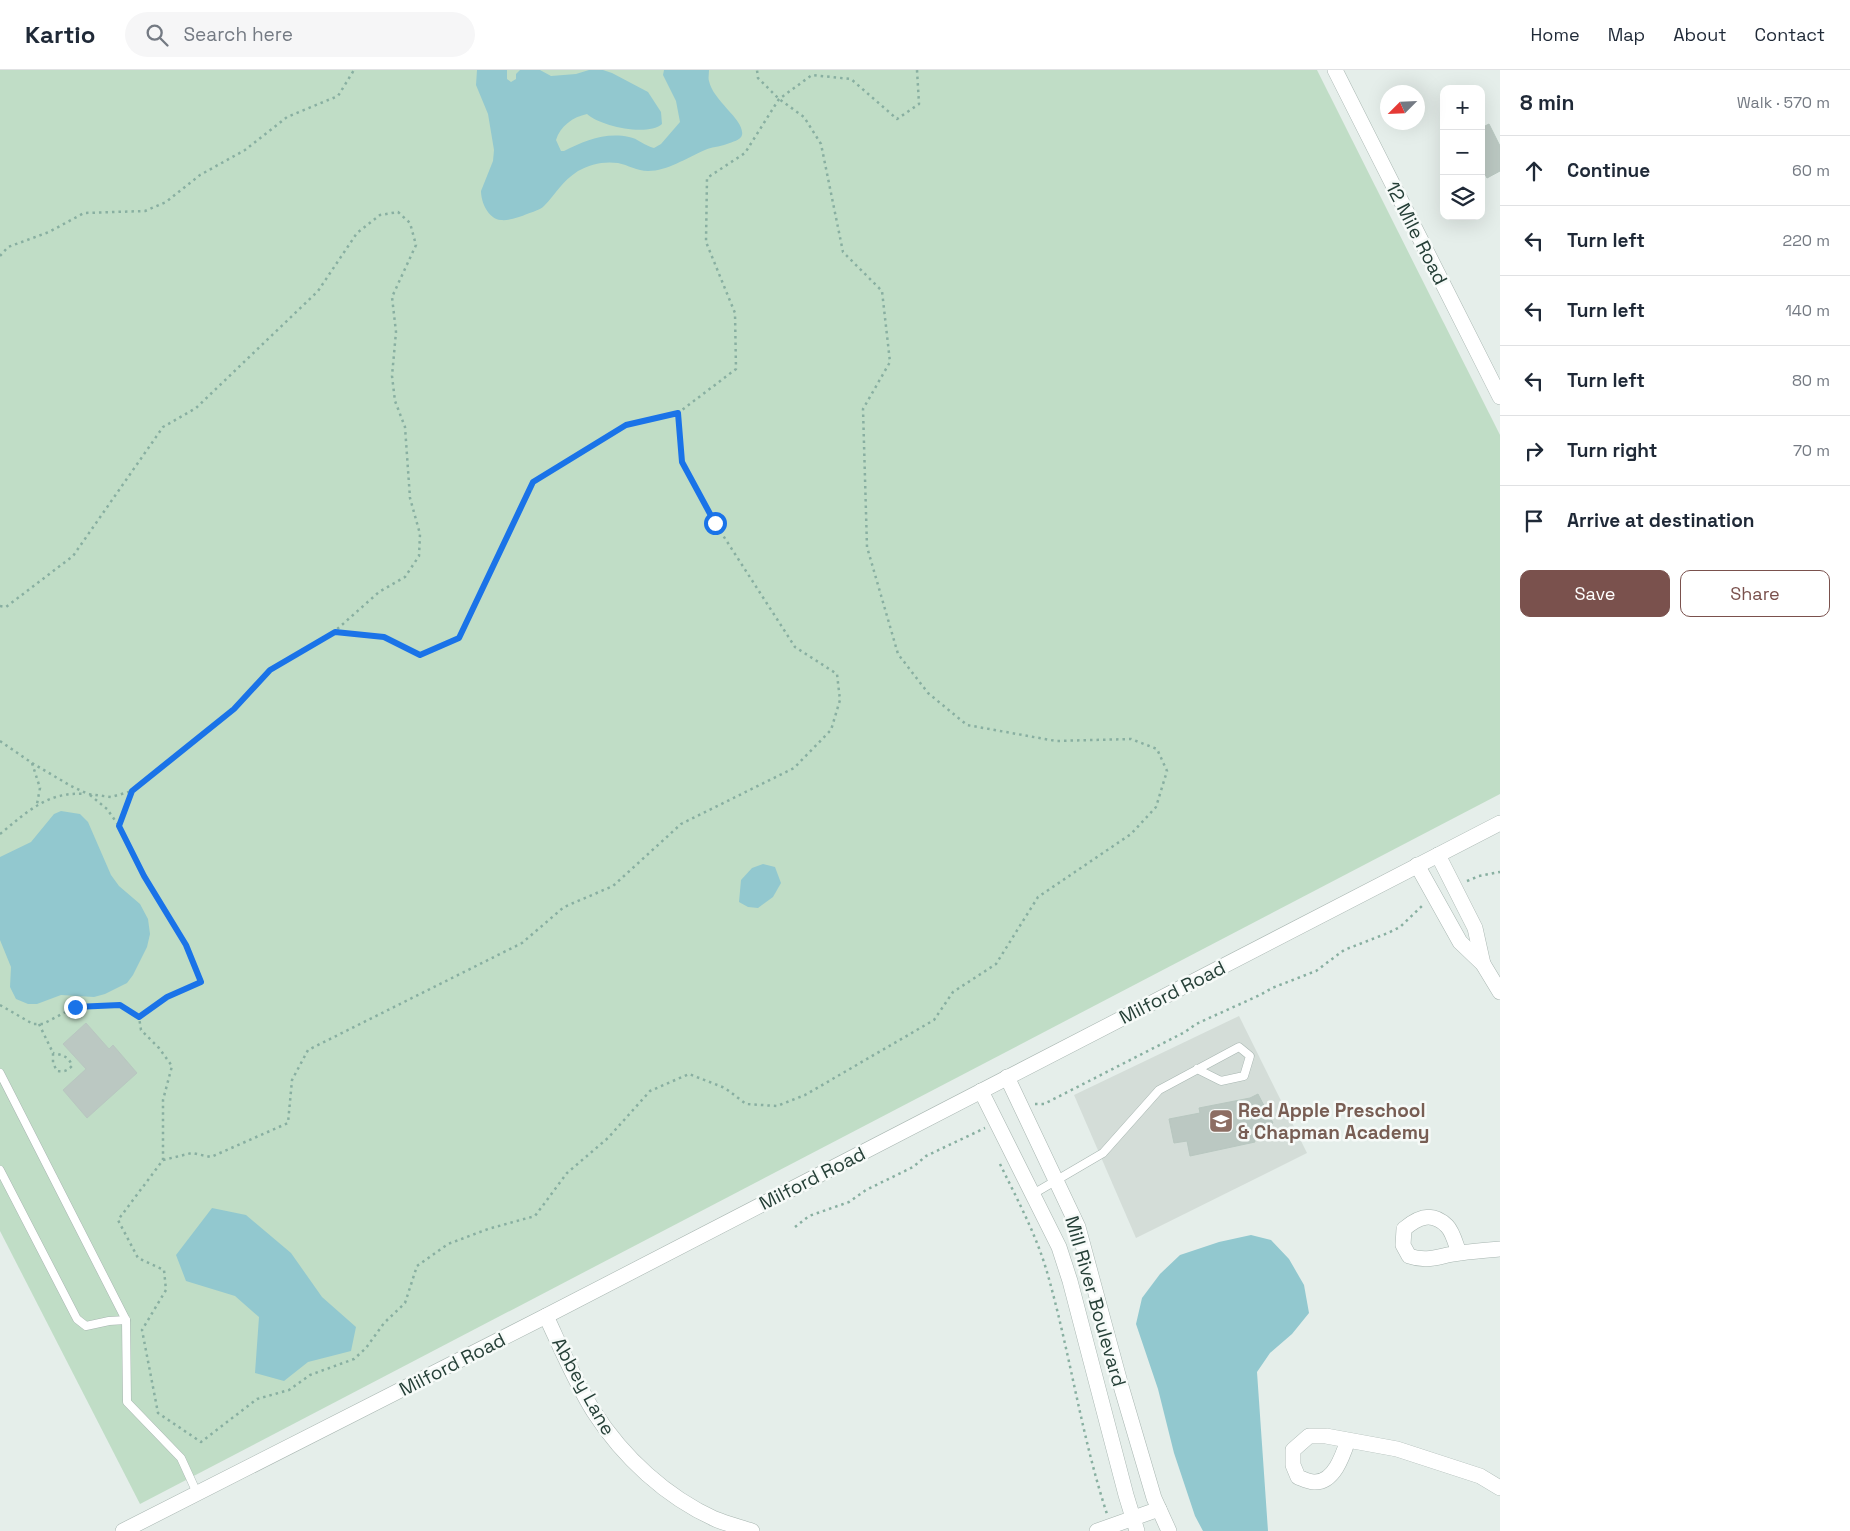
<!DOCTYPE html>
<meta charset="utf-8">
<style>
body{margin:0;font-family:"Space Grotesk",sans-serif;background:#f6f6f7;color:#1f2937}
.controls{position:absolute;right:15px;top:15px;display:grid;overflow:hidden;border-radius:10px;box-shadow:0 5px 20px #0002}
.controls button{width:45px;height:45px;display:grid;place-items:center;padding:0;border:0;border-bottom:1px solid #e0e1e3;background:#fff;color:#1f2937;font:25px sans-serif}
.compass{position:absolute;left:1380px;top:15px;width:45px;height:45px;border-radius:50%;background:#fff;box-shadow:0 5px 20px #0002;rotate:246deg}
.stop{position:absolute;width:15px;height:15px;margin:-11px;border:4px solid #1a73e8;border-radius:50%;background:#fff}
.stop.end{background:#1a73e8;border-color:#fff;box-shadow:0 1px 5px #0008}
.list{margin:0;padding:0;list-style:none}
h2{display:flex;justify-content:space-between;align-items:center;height:65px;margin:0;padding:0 20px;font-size:21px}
h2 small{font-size:16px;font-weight:400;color:#747a83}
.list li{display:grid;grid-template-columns:32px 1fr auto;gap:15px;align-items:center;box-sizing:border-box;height:70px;padding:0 20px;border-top:1px solid #e0e1e3}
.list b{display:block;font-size:19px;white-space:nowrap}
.list em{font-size:16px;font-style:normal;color:#747a83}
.actions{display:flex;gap:10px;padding:15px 20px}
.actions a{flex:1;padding:11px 0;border:1px solid #7a514d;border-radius:10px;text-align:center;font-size:18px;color:#7a514d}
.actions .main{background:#7a514d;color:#fff}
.icon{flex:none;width:28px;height:28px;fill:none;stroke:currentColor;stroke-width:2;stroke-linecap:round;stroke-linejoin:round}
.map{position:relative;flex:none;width:1500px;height:1461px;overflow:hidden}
header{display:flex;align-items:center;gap:30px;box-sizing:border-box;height:70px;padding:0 25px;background:#fff;border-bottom:1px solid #e0e1e3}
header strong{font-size:24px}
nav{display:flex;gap:28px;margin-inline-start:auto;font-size:18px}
.search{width:350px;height:45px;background:#f6f6f7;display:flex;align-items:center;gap:12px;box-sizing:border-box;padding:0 18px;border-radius:28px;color:#747a83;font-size:19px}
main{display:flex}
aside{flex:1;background:#fff}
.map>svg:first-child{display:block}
.built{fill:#d4ddd8}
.green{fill:#c0ddc6}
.water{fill:#92c8cf}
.building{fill:#bbc8c2;stroke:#b8c7c0}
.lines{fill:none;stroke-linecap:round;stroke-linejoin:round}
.service-casing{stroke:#a8b6b1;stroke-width:9}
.minor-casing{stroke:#a8b6b1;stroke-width:16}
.tertiary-casing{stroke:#a8b6b1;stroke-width:16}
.path{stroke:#88afa1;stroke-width:2.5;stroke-dasharray:2.5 4;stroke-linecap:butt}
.service{stroke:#fff;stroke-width:8}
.minor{stroke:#fff;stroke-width:15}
.tertiary{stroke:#fff;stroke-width:15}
.route{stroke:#1a73e8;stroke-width:6}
.labels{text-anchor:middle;stroke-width:5;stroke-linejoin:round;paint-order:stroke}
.street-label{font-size:19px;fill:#253f37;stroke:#f6faf8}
.education-label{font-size:19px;font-weight:bold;fill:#785e54;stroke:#f6faf8;text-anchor:start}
</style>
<header>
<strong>Kartio</strong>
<div class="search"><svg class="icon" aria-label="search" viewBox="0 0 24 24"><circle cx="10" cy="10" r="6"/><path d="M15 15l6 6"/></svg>Search here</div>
<nav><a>Home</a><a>Map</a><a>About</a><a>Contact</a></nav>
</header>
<main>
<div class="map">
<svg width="1500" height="1461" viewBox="0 0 1500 1461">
<rect width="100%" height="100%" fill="#e5eeea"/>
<path class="built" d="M1239,946L1307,1083L1136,1168L1074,1025Z"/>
<path class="green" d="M0,0H1317L1500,365V724L140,1434L0,1161Z"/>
<g class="water">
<path d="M477,0H507V9L511,12L516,9V4L520,0H540L551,6L576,4L589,0H603L612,3L648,22L661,42L662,54C647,67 600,56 587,44C573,47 560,56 556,70L561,81H564C584,71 605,62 629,67C637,68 645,76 654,78L661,74L680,52L676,31L663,5L664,0H709C709,4 708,8 709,11C713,31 745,50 742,65C741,70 732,72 727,74C719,77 711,77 705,80C686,88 668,101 648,101C637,101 628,95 618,93C604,91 590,94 578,101C561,112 557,123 544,136C540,140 532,142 527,144C520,147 508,151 501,150C488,149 481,132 481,121L493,91L494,80L488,44L476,15Z"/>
<path d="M61,741L80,744L88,752L111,805L119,816L140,834L148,849L150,864L147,877L133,905L127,913L105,924L94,927L61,925L37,934H28L16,929L10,917L11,897L0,870V787L31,772L54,744Z"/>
<path d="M763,794L775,797L781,813L773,827L758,838L748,837L739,832L741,810L752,798Z"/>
<path d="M212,1138L246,1145L291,1183L322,1227L356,1257L351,1281L308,1292L284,1311L255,1303L259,1247L235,1226L186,1211L176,1185Z"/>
<path d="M1251,1165L1271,1170L1289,1189L1304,1215L1309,1243L1292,1264L1270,1283L1257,1302L1268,1461H1203L1195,1446L1174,1383L1158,1319L1136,1254L1142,1228L1160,1204L1180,1185L1219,1172Z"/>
</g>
<g class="building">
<path d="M1489,54L1500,76V101L1487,108L1481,97V58Z"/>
<path d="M86,953L109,979L113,975L137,1003L87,1048L63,1020L86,999L63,974Z"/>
<path d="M1258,1024L1273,1053L1253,1063L1255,1072L1190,1086L1187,1071L1174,1073L1169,1049L1200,1043L1199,1038L1250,1028Z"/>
</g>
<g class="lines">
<defs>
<g id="service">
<path d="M0,1003L126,1250L127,1332L181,1388L197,1423"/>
<path d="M0,1100L77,1249L86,1256L109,1251L126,1250"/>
<path d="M1033,1124L1103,1083L1159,1020L1239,977L1250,986L1244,1006L1221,1011L1197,999"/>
</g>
<g id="minor">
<path d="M1335,0L1500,327"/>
<path d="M1438,785L1475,858L1483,894"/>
<path d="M1417,795L1460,872L1483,894L1500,922"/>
<path d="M1007,1007L1078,1157L1121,1316L1154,1428L1169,1461"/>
<path d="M981,1021L1059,1177L1070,1211L1126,1425L1137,1461"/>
<path d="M1459,1183C1456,1175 1453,1162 1447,1156C1432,1141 1418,1147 1404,1159L1403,1175L1409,1186C1429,1193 1440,1185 1460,1183C1473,1181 1487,1180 1500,1179"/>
<path d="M546,1246C561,1278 575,1312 594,1342C623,1387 666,1427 715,1449C727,1454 740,1457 752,1461"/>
<path d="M1348,1370C1343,1385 1334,1413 1314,1412C1309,1412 1303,1409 1298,1407L1293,1395V1380L1309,1366H1326L1397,1379L1480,1406L1500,1418"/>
<path d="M1097,1461L1159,1439"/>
</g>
<path id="tertiary" d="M123,1461L546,1246L1500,753"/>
</defs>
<use href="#service" class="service-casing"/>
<use href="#minor" class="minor-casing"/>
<use href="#tertiary" class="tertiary-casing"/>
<g class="path">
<path d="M0,186L8,177L49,162L84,143L145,141L166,132L200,105L245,80L287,47L338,26L354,0"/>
<path d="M0,536L6,537L73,486L163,357L196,338L318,221L357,163L380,145L398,142L410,153L416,175L392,227L396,262L392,306L395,331L405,357L410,428L420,464L419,486L405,507L379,522L335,561"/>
<path d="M0,671L32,693L40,718L37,734"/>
<path d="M32,693L71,716L88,724L111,727L132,721L234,639L270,600L335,561L384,567L420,585L459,568L533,412L626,355L678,343"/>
<path d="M90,725L107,739L119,756L144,806L186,875L201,912L167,927L139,947"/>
<path d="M119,756L132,721"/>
<path d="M0,764C27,742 48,721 85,724"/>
<path d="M1467,811L1479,806L1500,802"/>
<path d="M0,935L33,954H43L75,937L120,935L139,947L141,960L159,978L172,996L163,1030V1090L118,1150L138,1188L164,1200L166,1220L142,1260L158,1343L201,1372L257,1329L289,1320L310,1305L354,1289L366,1278L384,1253L405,1233L417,1196L448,1174L488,1159L535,1146L567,1103L608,1068L650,1021L689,1004L725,1018L746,1034L777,1036L805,1025L934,950L953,922L996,894L1038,827L1131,764L1156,737L1167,701L1157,679L1131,669L1056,671L967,655L928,623L898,584L867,477L863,339L890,292L882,221L843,182L821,74L804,47L779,29L758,8L757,0"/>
<path d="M39,954L53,983V993L57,1001C64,1002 67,1001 72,996C69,986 62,985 53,983"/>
<path d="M1035,1034H1044L1185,962L1196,954L1260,925L1272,918L1316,901L1344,880L1388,863L1400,857L1423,835"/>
<path d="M163,1090L192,1083L211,1087L288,1053L292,1010L308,980L522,873L564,837L613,816L681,754L794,698L831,660L840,630L837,604L795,577L715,453L682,392L678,343L736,299L735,243L706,172L707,108L745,83L779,29L812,5L851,9L897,49L919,34L917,0"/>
<path d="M1000,1094C1017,1129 1036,1164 1047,1202C1070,1282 1081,1365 1107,1444"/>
<path d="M795,1157L809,1146L849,1132L866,1120L913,1097L926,1086L985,1058"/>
</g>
<use href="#service" class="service"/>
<use href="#minor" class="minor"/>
<use href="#tertiary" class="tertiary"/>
</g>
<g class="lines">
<path class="route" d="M75,937L120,935L139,947L167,927L201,912L186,875L144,806L119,756L132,721L234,639L270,600L335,562L384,567L420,585L459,568L533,412L626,355L678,343L682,392L715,453"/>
</g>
<defs>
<symbol id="school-square" viewBox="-11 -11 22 22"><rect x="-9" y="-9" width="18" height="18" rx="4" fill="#8d6e63" stroke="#f6faf8"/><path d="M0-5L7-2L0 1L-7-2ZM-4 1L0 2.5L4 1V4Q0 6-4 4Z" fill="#fff"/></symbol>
</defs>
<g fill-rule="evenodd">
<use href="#school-square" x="1207" y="1037" width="28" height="28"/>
</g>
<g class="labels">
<g class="street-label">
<text transform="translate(1417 163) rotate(63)" y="7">12 Mile Road</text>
<text transform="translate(1172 922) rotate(-27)" y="7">Milford Road</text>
<text transform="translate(812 1108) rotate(-27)" y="7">Milford Road</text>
<text transform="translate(1096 1231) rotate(74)" y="7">Mill River Boulevard</text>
<text transform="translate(452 1294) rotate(-27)" y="7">Milford Road</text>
<text transform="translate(584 1316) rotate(61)" y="7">Abbey Lane</text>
</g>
<g class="education-label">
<text x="1238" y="1047">Red Apple Preschool<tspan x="1238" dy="22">&amp; Chapman Academy</tspan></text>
</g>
</g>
</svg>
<div class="controls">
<button>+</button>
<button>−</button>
<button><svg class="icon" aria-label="layers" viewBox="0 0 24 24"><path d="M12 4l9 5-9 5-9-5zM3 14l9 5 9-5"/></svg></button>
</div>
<svg class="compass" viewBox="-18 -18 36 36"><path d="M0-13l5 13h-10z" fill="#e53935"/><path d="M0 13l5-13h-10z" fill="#747a83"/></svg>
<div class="stop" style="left:715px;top:453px"></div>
<div class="stop end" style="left:75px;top:937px"></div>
</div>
<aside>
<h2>8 min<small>Walk · 570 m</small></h2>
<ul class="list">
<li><svg class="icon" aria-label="ahead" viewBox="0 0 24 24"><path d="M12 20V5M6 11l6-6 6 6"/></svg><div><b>Continue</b></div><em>60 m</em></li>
<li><svg class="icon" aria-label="left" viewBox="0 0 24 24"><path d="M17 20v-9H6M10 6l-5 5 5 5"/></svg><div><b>Turn left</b></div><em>220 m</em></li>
<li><svg class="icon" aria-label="left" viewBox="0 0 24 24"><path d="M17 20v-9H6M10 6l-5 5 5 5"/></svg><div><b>Turn left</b></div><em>140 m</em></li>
<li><svg class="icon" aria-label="left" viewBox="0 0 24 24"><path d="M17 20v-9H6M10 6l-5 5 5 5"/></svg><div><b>Turn left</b></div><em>80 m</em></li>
<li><svg class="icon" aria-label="right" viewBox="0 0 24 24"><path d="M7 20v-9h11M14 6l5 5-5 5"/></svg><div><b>Turn right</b></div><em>70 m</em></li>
<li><svg class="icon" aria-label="arrive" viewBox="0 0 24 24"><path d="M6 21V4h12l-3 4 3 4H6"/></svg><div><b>Arrive at destination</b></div></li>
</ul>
<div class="actions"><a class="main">Save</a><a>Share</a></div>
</aside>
</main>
